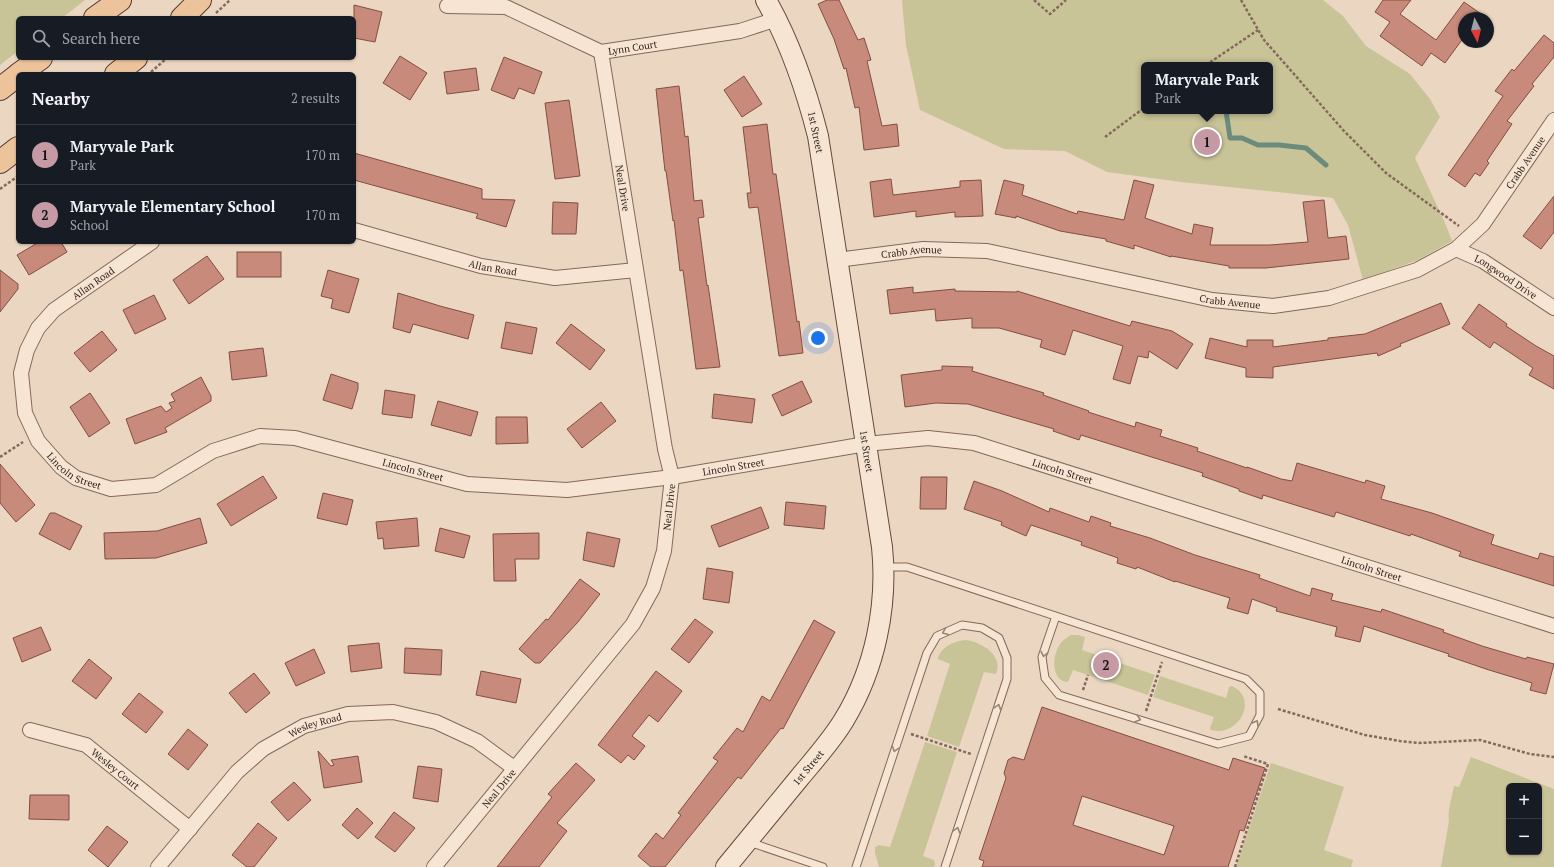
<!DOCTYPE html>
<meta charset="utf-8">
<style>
body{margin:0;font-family:"PT Serif",serif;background:#20242c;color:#f1f3f6}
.controls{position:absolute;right:12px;bottom:12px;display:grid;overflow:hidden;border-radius:6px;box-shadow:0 1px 3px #0004}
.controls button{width:36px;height:36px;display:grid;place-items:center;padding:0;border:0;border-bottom:1px solid #363941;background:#171b24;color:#f1f3f6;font:20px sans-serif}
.compass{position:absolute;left:1458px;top:12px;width:36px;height:36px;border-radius:50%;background:#171b24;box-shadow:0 1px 3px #0004;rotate:173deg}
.you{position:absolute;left:818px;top:338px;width:14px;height:14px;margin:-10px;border:3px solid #fff;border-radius:50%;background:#1a73e8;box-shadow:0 0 0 6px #1a73e833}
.badge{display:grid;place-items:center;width:26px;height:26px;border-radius:50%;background:#c59aa5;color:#111;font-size:13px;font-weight:700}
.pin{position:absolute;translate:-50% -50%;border:2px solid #fff;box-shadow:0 1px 4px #0006}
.popup{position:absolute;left:1141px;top:62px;width:132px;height:52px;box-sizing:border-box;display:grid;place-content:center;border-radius:6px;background:#171b24;filter:drop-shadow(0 1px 3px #0005);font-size:13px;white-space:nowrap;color:#9ea1a6}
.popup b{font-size:15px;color:#f1f3f6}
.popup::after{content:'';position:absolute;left:50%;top:100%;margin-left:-8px;border:8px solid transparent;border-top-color:#171b24}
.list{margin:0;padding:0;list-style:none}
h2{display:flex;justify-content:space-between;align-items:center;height:52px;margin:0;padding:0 16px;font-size:17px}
h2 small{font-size:13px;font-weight:400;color:#9ea1a6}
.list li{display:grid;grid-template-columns:26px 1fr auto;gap:12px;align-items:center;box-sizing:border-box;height:60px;padding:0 16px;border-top:1px solid #363941}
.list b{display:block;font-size:15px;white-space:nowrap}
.list p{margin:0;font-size:13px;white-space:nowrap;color:#9ea1a6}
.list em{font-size:13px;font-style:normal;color:#9ea1a6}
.icon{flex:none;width:22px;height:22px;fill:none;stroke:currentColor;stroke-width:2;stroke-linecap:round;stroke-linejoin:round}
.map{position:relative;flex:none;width:1554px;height:867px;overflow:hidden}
.search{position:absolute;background:#171b24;box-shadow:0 1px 3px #0004;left:16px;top:16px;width:340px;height:44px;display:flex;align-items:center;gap:10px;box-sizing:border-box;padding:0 14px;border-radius:6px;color:#9ea1a6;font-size:15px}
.panel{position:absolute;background:#171b24;box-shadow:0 1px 3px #0004;left:16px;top:72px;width:340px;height:172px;border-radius:6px}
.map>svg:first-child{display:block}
.green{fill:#c9c497;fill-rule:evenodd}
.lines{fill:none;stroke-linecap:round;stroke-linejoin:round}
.stream{stroke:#6c8b7d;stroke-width:5}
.building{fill:#c88a7a;stroke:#824e41;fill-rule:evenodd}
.lane-casing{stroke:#84685a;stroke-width:9}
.street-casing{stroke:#84685a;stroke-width:16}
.secondary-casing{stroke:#66493d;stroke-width:22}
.primary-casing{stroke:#52382e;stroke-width:24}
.path{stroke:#84685a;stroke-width:2.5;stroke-dasharray:3 2;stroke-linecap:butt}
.lane{stroke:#f7e5d4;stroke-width:7}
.street{stroke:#f7e5d4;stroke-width:14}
.secondary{stroke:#f7e5d4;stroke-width:20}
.primary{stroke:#edc39b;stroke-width:22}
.oneway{stroke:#968479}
.labels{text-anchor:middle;stroke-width:3;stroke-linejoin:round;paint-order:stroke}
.street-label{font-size:10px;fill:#35241e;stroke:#f3e2d1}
</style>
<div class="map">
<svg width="1554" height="867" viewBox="0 0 1554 867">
<rect width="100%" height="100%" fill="#ebd6c2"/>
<g class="green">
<path d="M0,0H85L62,18H18V51L0,65Z"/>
<path d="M902,0H1323L1343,16L1366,46L1410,74L1430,99L1440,117L1415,158L1445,223L1452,241L1418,260L1363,280L1348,225L1333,198L1181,182L1107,172L1065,151L1004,149L920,110L906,45ZM1144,65H1270V111H1144Z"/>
<path d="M1071,635H1078L1085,637L1082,650L1155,675L1148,695L1073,670L1068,682C1050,681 1052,653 1061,643C1064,639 1068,637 1071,635Z"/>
<path d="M966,640C982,642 1004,656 996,674L984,672L959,747L927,736L950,664L938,659V657C944,645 954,641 966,640Z"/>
<path d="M1160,676L1226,698L1229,687L1232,686C1260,699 1238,738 1211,730L1210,728L1214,717L1153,697Z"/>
<path d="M925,742L957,752L923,856L934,860L935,864L934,867H879L875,853V847L879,845L890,847Z"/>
<path d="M1471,757L1554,789V867H1441L1449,821C1447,812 1452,797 1454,786L1459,787ZM1509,786H1539V852H1509Z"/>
<path d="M1271,763L1344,787L1324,850L1353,860L1351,867H1236Z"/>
</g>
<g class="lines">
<path class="stream" d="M1226,111L1230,138H1242L1258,145H1279L1306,148L1326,165"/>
</g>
<g class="building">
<path d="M827,0H839L858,40L864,38L871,60L867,61L882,126L897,124L899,146L864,150L859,107L855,108L846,68L844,69L834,39L818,4Z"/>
<path d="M1383,0H1411L1400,14L1436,40L1464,2L1487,18H1464V37L1445,63L1431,53L1422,66L1380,36L1390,22L1375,12Z"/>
<path d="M354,5L382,12L375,42L354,38Z"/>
<path d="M1544,35L1554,43V57L1532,84L1534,86L1507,121L1512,124L1487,161L1489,163L1480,176L1475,173L1465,187L1448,175L1503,96L1495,91L1512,69L1514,71Z"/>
<path d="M400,56L427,73L410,100L383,83Z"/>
<path d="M504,57L542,72L534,94L519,88L514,99L491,90Z"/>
<path d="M476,68L479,90L447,94L444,72Z"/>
<path d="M744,76L762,104L742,117L724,90Z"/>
<path d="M679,86L685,137L688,136L694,201L702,200L704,217L698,218L707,286L708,285L720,367L696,369L683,270L680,271L674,220L673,221L666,171H665L656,89Z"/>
<path d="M569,100L580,176L555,179L545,103Z"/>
<path d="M767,124L773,174H776L797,322L799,321L803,353L779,356L758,207L749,208L747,193H751L743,127Z"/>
<path d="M354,153L482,189V199L515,200L506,227L476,218L478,214L354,180Z"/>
<path d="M891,179L893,195L960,187V181L981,180L983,216L955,217V212L916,217V211L874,217L870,182Z"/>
<path d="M1004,180L1024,185L1022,195L1077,214L1078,211L1124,220L1134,180L1154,185L1145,218L1192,234L1194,224L1213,228L1210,245H1270L1308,242L1303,202L1324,200L1328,238L1346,236L1349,259L1266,268H1229V266L1171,256V257L1134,245V249L1106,241V239L1060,231L1016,216V218L995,214Z"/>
<path d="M1554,196V232L1541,249L1523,236Z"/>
<path d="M553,202L578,203L576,234H552Z"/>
<path d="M39,242H61L67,252L29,275L17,255Z"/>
<rect x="237" y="252" width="44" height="25"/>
<path d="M207,256L224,279L189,304L173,280Z"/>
<path d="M0,270L18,284V289L0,312Z"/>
<path d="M328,270L359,279L349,313L331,308L333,299L321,296Z"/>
<path d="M913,287V293L955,289V291L1017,292V291L1130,326L1132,321L1172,331L1193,344L1177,369L1149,351L1148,358L1138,356L1130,384L1113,379L1123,346L1073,330L1065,355L1040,347L1042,340L999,328H972V318L936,321L935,309L890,314L887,290Z"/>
<path d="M398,293L440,306L474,315L468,339L413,324L410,333L393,328Z"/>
<path d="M154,295L166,319L135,334L123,310Z"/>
<path d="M1441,303L1450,324L1400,344L1401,346L1378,356L1377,353L1273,367V378L1246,377V368L1205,358L1210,338L1247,347V340H1273V347L1328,340V338L1365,334Z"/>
<path d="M1479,304L1507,324L1506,326L1536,346L1554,356V389L1529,375L1533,368L1494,342L1490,348L1462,328Z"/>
<path d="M506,322L537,328L532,354L501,348Z"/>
<path d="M571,324L605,350L590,370L556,343Z"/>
<path d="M102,331L117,350L90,372L74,353Z"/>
<path d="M263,348L267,376L232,380L229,352Z"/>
<path d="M942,366L973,367L972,371L1044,393L1043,395L1089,411L1088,412L1135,427L1136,422L1162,430L1160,436L1198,448L1197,451L1247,468V467L1281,479L1292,481L1297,463L1365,483L1366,480L1385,486L1381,499L1432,513L1494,535L1491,544L1538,559L1540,553L1554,557V586L1459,556L1461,552L1411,534L1410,536L1336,512L1334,517L1263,495L1262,499L1239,491V489L1202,476L1203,473L1081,435L1079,440L1053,431L1054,429L968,404L936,403L905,407L901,375L942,370Z"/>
<path d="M331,374L358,383V389L352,409L323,400Z"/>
<path d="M201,377L211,396V401L165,428L167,432L135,444L126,419L161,406L166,412L172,408L169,403L175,401L171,394Z"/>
<path d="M802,381L812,402L782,416L772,395Z"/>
<path d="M385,390L415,395L412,418L382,414Z"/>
<path d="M90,393L110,423L89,437L70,407Z"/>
<path d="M714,394L755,399L752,423L712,418Z"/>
<path d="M438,401L478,412L471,436L431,425Z"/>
<path d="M601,402L616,421L582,448L567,429Z"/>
<path d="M496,417H527L528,443L496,444Z"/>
<path d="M0,464L35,505L16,522L0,503Z"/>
<path d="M263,476L277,498L231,526L217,504Z"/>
<path d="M921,477H947L946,509H920Z"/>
<path d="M974,481L1002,491L1049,512L1050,508L1089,522L1091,516L1111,523L1110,526L1150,538L1195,555L1260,575L1259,578L1310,596L1312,588L1333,594L1331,600L1381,612L1382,609L1444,630L1443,632L1482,646L1526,659L1527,657L1554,664L1546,694L1530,690L1532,683L1489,670L1448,656L1449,654L1364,626L1360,642L1335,636L1337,627L1276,611L1277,608L1252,599L1248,614L1227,608L1230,598L1175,581V582L1137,567L1136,569L1117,563L1118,558L1081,545L1082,542L1031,525L1026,536L1001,525L1002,522L964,509Z"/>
<path d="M323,493L353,500L347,525L317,518Z"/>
<path d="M786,502L826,506L824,529L784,525Z"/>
<path d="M761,507L769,528L719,547L711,526Z"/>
<path d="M50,513H55L82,526L70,550L39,534Z"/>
<path d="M200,518L207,543L156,558L105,559L104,533L157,531Z"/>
<path d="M417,518L419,546L384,549L383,538L378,539L376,522Z"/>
<path d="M440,528L470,536L464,558L435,551Z"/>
<path d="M587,532L620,539L614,567L583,560Z"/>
<path d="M539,533V559H515L516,581H494L493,534Z"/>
<path d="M707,568L733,572L729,603L703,599Z"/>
<path d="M580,579L600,594L578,622L540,663H535L519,649L546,619L548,620Z"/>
<path d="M695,619L713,632L689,663L671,649Z"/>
<path d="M814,620L835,632L783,729L781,728L741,779L738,777L665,867H651L638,856L656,833L663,839L681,815L678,813L718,761L713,758L737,728L743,732L762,696L770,701Z"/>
<path d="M41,627L51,650L22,662L13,638Z"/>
<path d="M379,643L382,668L351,672L348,646Z"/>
<path d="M405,648L442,650L441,675L404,673Z"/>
<path d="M314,649L325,673L296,686L285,663Z"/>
<path d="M89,659L112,678L96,699L72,681Z"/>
<path d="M481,671L521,679L516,703L476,695Z"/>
<path d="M656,671L682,691L658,722L649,715L632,736L645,746L634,760L628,755L621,763L598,745Z"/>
<path d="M254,673L270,693L246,713L229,693Z"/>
<path d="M139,693L163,712L146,733L122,714Z"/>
<path d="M1042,707L1229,770L1233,758L1265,768L1244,831L1240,830L1228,867H982L984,861L979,859L1006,778L1004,773L1008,760L1013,757L1024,760ZM1082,796L1174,826L1164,855L1073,825Z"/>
<path d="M188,729L208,745L188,770L168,754Z"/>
<path d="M318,751L331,766L334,765L331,760L358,756L362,782L324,788Z"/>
<path d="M576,763L595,780L557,823L567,831L539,867H497L552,797L548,794Z"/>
<path d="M418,766L442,769L438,802L413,798Z"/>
<path d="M294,782L311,800L288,821L271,802Z"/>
<path d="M30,795H69V820L29,819Z"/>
<path d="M357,808L373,823L358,839L342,825Z"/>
<path d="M394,812L415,828L395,852L375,837Z"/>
<path d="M258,823L277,838L254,867H247L232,855Z"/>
<path d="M107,826L128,842L108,867L88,850Z"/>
</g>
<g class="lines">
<defs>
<g id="lane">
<path d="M884,567H907L1246,679L1260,693V715L1249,736L1218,744L1059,695L1045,678L1042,657L1056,616"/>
<path d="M749,842L823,867"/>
<path d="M856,867L927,653L937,636L962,625L982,628L999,638L1007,658V679L945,867"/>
</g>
<g id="street">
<path id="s1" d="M447,6L506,7L601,52L740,31L777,19"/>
<path id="s2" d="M354,230L481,266L555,278L636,270"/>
<path id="s3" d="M152,242L54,310L38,328L27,350L21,373L25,413L38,441L61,467L76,478L111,489L156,485L213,451L260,436L295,438L467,484L567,490L672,477L866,444L928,438L974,443L1554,626"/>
<path id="s4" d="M1456,249L1483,261L1554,308"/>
<path id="s5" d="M837,260L923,249L987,251L1212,300L1273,306L1329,298L1417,270L1456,249L1483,224L1554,120"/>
<path id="s6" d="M30,730L86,745L190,829"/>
<path id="s7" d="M158,867L237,772L263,749L304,726L348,714L393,712L436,722L477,741L514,768"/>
<path id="s8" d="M434,867L633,624L653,588L664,551L672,477L665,449L601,52"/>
</g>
<g id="secondary">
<path id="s9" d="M726,867C751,837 775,807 800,777C815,759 832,740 844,720C875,669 888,606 882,547L818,136C806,89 790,42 766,0"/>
</g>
<g id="primary">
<path d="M95,18L120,0"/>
<path d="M182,18L200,0"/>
<path d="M19,74L41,58"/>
<path d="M116,74L136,58"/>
<path d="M0,89L18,75"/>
<path d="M0,162L18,148"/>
</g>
</defs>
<use href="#lane" class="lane-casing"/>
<use href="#street" class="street-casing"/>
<use href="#secondary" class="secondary-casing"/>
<use href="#primary" class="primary-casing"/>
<g class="path">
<path d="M1034,0L1050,14L1066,0"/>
<path d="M1241,0L1264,40L1344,131L1386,173L1459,226"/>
<path d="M216,13L230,0"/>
<path d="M1206,65L1258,30"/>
<path d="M151,72L167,58"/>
<path d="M1105,137L1144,108"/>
<path d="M0,189L18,176"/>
<path d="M0,457L23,442"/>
<path d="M1083,690L1088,675"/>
<path d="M1278,709L1365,735L1400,741L1419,743L1480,740L1530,754L1554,757"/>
<path d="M1146,711L1162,662"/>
<path d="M911,734L971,754"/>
<path d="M1235,867L1268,764L1243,756"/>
</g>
<use href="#lane" class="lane"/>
<use href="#street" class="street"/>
<use href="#secondary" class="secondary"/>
<use href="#primary" class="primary"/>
</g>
<defs><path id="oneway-chevron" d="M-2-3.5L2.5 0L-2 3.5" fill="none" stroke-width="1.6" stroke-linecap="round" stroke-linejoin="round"/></defs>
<g class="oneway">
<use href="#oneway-chevron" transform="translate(945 632) rotate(157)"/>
<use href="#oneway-chevron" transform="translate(1044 654) rotate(102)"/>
<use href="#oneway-chevron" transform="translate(998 707) rotate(-72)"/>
<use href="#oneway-chevron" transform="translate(1138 719) rotate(17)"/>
<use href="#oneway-chevron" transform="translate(1256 723) rotate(-61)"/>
<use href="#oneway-chevron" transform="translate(895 749) rotate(108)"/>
<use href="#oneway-chevron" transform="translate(957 830) rotate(-72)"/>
</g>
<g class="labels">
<g class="street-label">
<text dy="4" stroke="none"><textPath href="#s1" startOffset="196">Lynn Court</textPath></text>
<text transform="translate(816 132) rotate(78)" y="4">1st Street</text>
<text dy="4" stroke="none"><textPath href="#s5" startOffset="747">Crabb Avenue</textPath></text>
<text transform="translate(623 188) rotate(81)" y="4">Neal Drive</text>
<text dy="4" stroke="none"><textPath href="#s5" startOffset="75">Crabb Avenue</textPath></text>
<text dy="4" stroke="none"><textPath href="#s2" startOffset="144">Allan Road</textPath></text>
<text dy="4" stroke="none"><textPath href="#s4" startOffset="57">Longwood Drive</textPath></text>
<text transform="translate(93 283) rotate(-35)" y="4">Allan Road</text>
<text dy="4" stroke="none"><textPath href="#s5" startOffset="399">Crabb Avenue</textPath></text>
<text transform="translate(867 451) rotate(81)" y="4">1st Street</text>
<text dy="4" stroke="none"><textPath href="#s3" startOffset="995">Lincoln Street</textPath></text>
<text dy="4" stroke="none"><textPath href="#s3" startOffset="311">Lincoln Street</textPath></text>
<text dy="4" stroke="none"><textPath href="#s3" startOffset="671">Lincoln Street</textPath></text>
<text dy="4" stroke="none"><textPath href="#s3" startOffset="1331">Lincoln Street</textPath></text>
<text dy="4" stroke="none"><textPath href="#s8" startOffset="438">Neal Drive</textPath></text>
<text dy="4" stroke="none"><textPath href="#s3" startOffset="1655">Lincoln Street</textPath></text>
<text dy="4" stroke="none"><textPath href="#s7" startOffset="216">Wesley Road</textPath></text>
<text dy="4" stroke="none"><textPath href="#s9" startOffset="129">1st Street</textPath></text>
<text dy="4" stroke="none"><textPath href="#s6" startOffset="96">Wesley Court</textPath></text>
<text dy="4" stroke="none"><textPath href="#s8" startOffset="102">Neal Drive</textPath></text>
</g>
</g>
</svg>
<div class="controls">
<button>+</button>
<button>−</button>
</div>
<svg class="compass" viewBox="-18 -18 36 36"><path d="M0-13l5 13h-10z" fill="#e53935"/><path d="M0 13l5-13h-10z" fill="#9ea1a6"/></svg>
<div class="you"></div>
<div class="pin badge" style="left:1207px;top:142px">1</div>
<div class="popup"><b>Maryvale Park</b>Park</div>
<div class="pin badge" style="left:1106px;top:665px">2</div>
<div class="search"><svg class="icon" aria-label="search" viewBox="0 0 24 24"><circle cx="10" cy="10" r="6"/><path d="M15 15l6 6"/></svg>Search here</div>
<section class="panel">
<h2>Nearby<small>2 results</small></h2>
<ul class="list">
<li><span class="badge">1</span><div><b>Maryvale Park</b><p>Park</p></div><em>170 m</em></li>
<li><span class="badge">2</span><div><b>Maryvale Elementary School</b><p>School</p></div><em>170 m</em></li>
</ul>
</section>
</div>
